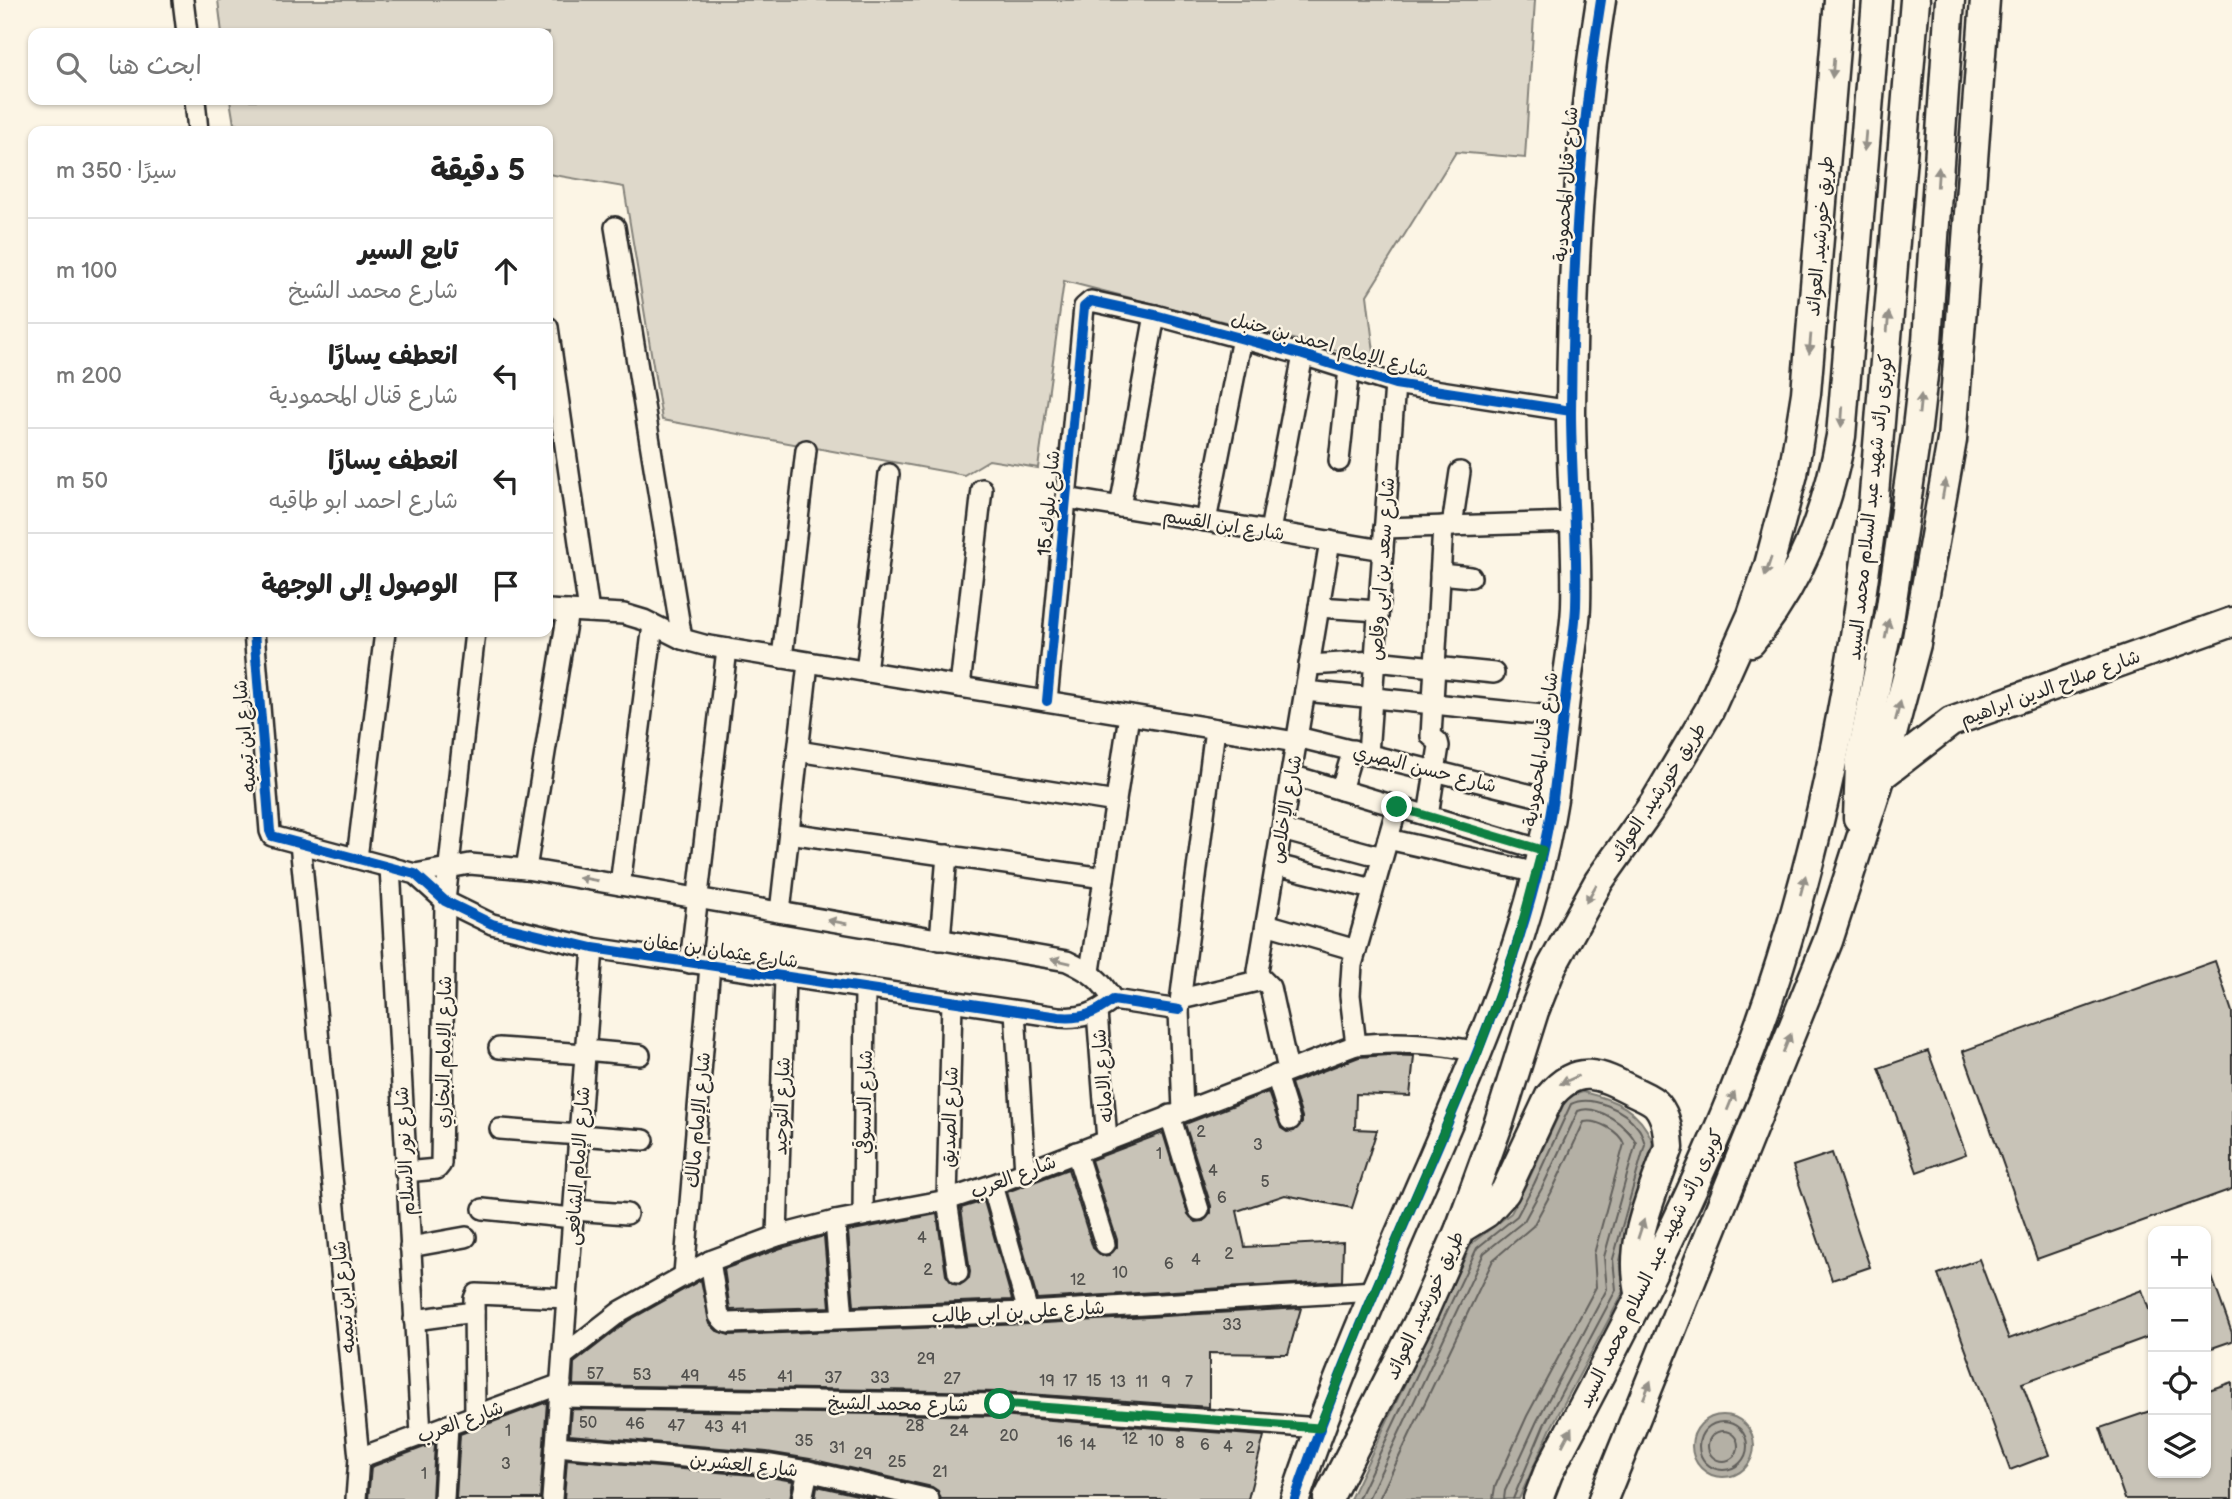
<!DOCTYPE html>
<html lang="ar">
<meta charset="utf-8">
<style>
body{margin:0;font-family:"Balsamiq Sans","Playpen Sans Arabic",sans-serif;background:#f6f6f6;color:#222;direction:rtl}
.controls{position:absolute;right:21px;bottom:21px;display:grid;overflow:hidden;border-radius:14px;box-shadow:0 2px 5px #0004}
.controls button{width:63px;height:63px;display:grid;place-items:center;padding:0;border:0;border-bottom:2px solid #e0e0e0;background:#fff;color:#222;font:35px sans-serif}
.stop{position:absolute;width:21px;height:21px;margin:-16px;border:5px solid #0b8043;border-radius:50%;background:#fff}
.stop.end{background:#0b8043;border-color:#fff;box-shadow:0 2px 7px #0008}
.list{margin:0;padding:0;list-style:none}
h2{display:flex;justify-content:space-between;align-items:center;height:91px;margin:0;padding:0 28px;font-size:30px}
h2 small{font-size:23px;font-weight:400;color:#767676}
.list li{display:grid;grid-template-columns:46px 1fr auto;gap:21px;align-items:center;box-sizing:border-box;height:105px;padding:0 28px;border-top:2px solid #e0e0e0}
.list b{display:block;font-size:26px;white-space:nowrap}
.list p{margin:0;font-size:23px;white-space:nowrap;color:#767676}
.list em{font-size:23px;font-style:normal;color:#767676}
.icon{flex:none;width:38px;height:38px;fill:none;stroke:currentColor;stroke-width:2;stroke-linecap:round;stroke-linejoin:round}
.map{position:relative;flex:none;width:2232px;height:1499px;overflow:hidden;direction:ltr}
.search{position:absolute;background:#fff;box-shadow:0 2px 5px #0004;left:28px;top:28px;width:525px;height:77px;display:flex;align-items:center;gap:18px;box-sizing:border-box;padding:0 24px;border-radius:14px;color:#767676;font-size:26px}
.panel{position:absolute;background:#fff;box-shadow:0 2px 5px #0004;left:28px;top:126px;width:525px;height:511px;border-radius:14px;direction:rtl}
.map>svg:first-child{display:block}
.green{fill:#ded8ca;stroke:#84827a;stroke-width:2}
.water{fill:#b4b0a5;stroke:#7d7b74;stroke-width:2}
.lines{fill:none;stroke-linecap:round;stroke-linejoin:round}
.shore{stroke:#62605c;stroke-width:2}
.building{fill:#c8c3b7;stroke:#2b2b2b;stroke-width:2}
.street-casing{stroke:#2b2b2b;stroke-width:24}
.secondary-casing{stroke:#2b2b2b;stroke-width:33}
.street{stroke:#fcf5e5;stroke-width:19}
.secondary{stroke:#fcf5e5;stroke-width:28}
.cycleway-casing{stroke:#fcf5e5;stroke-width:15}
.cycleway{stroke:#0057b8;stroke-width:10}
.oneway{fill:#949088}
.route{stroke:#0b8043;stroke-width:9}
.labels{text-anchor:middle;stroke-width:5;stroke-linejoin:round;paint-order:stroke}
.number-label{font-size:16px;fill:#52514e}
.street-label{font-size:19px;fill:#2b2b2b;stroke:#fcf5e5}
</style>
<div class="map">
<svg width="2232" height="1499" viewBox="0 0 2232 1499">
<rect width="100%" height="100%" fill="#fcf5e5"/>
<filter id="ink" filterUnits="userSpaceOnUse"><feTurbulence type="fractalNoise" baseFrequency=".0143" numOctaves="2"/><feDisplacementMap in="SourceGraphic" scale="14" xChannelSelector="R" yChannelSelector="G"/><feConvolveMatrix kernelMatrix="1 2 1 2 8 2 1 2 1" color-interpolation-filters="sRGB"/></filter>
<g filter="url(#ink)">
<path class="green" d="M218,0H1535L1525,158L1456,152L1367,295L1375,360L1064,281L1038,468L989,460L964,475L662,420L624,187L548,174V131H279L234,124L230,100H548V33H222Z"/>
<g class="water">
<path d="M1583,1092C1616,1100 1639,1109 1653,1142L1620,1260L1624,1291L1551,1428L1519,1499H1350L1472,1243L1511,1213L1528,1181L1567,1097Z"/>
<circle cx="1723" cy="1446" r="31"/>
</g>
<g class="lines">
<g class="shore">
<circle cx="1723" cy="1446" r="24"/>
<circle cx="1723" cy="1446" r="15"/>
<path d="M1358,1499L1477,1248L1517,1216L1534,1184L1571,1104C1591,1094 1626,1110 1638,1128C1642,1132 1643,1139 1645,1144L1613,1259L1616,1290L1544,1425L1513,1499"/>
<path d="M1368,1499L1484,1253L1524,1221L1542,1188L1578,1111C1596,1103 1629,1126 1636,1143L1604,1257L1607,1289L1537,1421L1505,1491L1504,1499"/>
<path d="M1379,1499L1493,1260L1533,1226L1551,1193L1584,1122C1597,1119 1619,1131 1624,1144L1594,1254L1596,1287L1527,1416L1495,1487L1493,1499"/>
</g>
</g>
<g class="building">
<path d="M2215,961L2232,1012V1189L2037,1259L1963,1051Z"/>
<path d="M1928,1051L1966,1154L1917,1172L1879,1068Z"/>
<path d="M1388,1055L1414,1056L1410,1096L1356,1094L1355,1129L1377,1130L1352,1208L1285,1195L1237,1211L1245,1247L1343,1242L1342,1281L1037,1299L1007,1192L1068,1169L1093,1248L1102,1256L1109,1255L1117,1247V1240L1091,1160L1163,1133L1188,1214L1196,1222L1203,1221L1211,1213V1206L1185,1124L1268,1092L1281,1128L1287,1132L1294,1131L1302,1123V1117L1291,1083L1359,1057Z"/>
<path d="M1832,1153L1870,1267L1832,1280L1793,1166Z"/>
<path d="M984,1201L1012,1300L854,1306L848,1231L937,1214L946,1275L953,1284L960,1285L969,1278L970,1272L961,1208Z"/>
<path d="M824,1236L830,1307L730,1310L724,1269L781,1248Z"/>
<path d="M1979,1259L2009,1339L2142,1290L2153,1321V1335L2022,1383L2049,1455L2010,1470L1938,1274Z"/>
<path d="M2206,1266H2208L2232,1333V1341L2206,1350Z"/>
<path d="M701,1280L710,1324L717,1331L729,1335L1028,1324L1301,1308L1288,1354L1209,1353V1407L1001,1392L573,1385L574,1363L628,1321Z"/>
<path d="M2232,1382V1499H2125L2100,1428L2153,1410V1473H2206V1391Z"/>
<path d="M547,1402L540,1499H456L460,1434Z"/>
<path d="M571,1409L999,1416L1264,1436L1248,1499H941L938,1491L932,1487L810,1459L767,1452L569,1435Z"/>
<path d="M435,1443L432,1499H368L371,1467Z"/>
<path d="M567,1459L764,1476L793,1481L790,1499H564Z"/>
<path d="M817,1486L875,1499H815Z"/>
</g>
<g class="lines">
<defs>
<g id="street">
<path d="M183,0L187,33"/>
<path d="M195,100L198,131"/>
<path d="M615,227L682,639"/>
<path d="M548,327L589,612"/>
<path d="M1339,461L1349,369"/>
<path d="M1066,498L1383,550"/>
<path d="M1120,507L1155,315"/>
<path d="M1206,521L1242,338"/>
<path d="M1452,526L1460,472"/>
<path d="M1384,528L1574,522"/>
<path d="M1270,531L1303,355"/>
<path d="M1440,574L1471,577"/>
<path d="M1319,607L1378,611"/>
<path d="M548,610L624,614L644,620L682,639L704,645L1296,742"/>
<path d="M254,632L270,831L272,836L415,874L445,901L492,924L593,948L1059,1017C1082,1019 1095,1014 1113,1000L1179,1010"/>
<path d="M782,658L806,450"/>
<path d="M1309,665L1375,661L1494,673"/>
<path d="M866,672L889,474"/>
<path d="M960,687L982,489"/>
<path d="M1305,691L1562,717"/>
<path d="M1047,701L1084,307L1091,301L1155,315L1303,355L1395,384L1571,411"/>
<path d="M1297,737L1552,800"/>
<path d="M798,751L1116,802"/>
<path d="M1368,754L1395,384"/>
<path d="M1291,775L1542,850"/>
<path d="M1341,790L1353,750"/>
<path d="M1428,816L1439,746L1438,742L1431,736L1443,526"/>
<path d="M1282,830L1382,857"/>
<path d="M789,833L1104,878"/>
<path d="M1388,839L1537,873"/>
<path d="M300,843L359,1458L356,1499"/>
<path d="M357,858L385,632"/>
<path d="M1276,865L1373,889"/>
<path d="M390,867L421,1435"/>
<path d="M526,869L568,611"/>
<path d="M415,874L470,864L526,869L1067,961C1090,972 1100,978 1113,1000"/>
<path d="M620,885L653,625"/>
<path d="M780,912L808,663"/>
<path d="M1266,924L1356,950"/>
<path d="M940,940L947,855"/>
<path d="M690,963L727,649"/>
<path d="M1090,971L1129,715"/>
<path d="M1181,999L1262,980"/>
<path d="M952,1002L947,1200L958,1273"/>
<path d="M1015,1011L1025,1172"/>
<path d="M1097,1012L1107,1140"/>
<path d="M1356,1045L1350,995L1352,965L1397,807"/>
<path d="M499,1048L585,1054"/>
<path d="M585,1050L640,1055"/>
<path d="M1288,1070L1270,987L1260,977L1258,971L1330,541"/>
<path d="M1276,1075L1290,1120"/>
<path d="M1183,1111L1179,1010L1215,729"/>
<path d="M1170,1115L1199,1210"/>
<path d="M500,1129L644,1140"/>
<path d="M1076,1152L1105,1244"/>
<path d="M405,1172L437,1169L441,1164L445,901L475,632"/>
<path d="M992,1185L1028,1312"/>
<path d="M483,1209L573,1218"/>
<path d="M574,1210L627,1214"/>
<path d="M863,1216L865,989"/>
<path d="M835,1221L843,1318"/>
<path d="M777,1236L785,977"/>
<path d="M410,1247L466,1237"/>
<path d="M710,1261L719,1316L725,1322L729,1323L1028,1312L1375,1291"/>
<path d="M684,1274L710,966"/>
<path d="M414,1320L474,1312"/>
<path d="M563,1356L621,1311L710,1261L777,1236L835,1221L947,1200L992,1185L1356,1045C1400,1041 1435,1043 1478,1052"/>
<path d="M560,1397L1000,1404L1319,1428"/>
<path d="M475,1415L474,1299L476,1294L567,1298"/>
<path d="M556,1446L766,1464L808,1471L929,1499"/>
<path d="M359,1458L561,1384"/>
<path d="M444,1499L448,1425"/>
<path d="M552,1499L593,948"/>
<path d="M802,1499L808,1471"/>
</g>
<g id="secondary">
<path d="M1751,642C1800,581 1827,513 1841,436L1877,0"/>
<path d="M1881,776L1951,722L2232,622"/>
<path d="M1858,818L1860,764L1890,614L1917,428L1927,341L1950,0"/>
<path d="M1460,1229L1486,1213L1505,1192L1550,1096C1577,1063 1600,1074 1633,1091C1641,1095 1652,1099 1657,1105C1667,1117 1668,1133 1669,1147C1652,1196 1627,1243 1641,1296"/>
<path d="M1295,1499C1334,1383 1383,1272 1432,1160C1482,1044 1533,925 1553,799C1558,761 1562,722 1567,683C1570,658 1575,631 1576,606C1578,541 1571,476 1571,411C1572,274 1579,135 1601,0"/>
<path d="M1328,1499L1423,1313L1460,1229L1499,1122L1534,1011L1552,966L1599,881L1655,802L1709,711L1752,615L1769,565L1793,474L1806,393L1839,0"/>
<path d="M1538,1499L1548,1473C1614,1348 1681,1224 1734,1092C1810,905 1849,706 1873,506L1915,0"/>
<path d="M1603,1499L1828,941L1881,776L1916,644L1952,440L1985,0"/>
</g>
</defs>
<use href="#street" class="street-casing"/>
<use href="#secondary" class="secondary-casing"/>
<use href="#street" class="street"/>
<use href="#secondary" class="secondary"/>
<defs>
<g id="cycleway">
<path d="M254,632L270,831L272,836L415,874L445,901L492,924L593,948L1059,1017C1082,1019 1095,1014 1113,1000L1179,1010"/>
<path d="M1047,701L1084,307L1091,301L1155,315L1303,355L1395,384L1571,411"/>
<path d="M1295,1499C1334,1383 1383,1272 1432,1160C1482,1044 1533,925 1553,799C1558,761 1562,722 1567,683C1570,658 1575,631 1576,606C1578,541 1571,476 1571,411C1572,274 1579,135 1601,0"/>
</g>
</defs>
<use href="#cycleway" class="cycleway-casing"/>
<use href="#cycleway" class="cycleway"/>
</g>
<defs><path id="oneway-solid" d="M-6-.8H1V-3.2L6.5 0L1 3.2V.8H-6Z" transform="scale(1.75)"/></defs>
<g class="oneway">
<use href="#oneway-solid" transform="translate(1833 68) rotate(95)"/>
<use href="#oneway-solid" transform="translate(1865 141) rotate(95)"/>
<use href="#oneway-solid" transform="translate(1938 177) rotate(-86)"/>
<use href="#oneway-solid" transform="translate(1888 322) rotate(-85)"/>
<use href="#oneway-solid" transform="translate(1810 344) rotate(95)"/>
<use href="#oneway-solid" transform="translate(1920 404) rotate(-84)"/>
<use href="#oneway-solid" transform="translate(1842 417) rotate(94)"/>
<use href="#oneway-solid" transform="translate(1944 489) rotate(-80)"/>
<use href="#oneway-solid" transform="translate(1768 567) rotate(108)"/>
<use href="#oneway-solid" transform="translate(1887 629) rotate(-79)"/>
<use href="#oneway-solid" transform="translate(1898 711) rotate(-75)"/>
<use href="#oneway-solid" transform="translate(588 879) rotate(-170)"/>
<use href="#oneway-solid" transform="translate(1803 885) rotate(-75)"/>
<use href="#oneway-solid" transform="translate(1591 894) rotate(120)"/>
<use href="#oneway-solid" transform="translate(837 922) rotate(-170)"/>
<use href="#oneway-solid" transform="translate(1061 961) rotate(-167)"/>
<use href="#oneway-solid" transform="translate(1787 1043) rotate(-68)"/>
<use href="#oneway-solid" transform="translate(1569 1080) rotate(156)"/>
<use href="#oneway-solid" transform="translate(1731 1101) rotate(-68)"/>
<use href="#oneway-solid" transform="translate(1641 1229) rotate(-72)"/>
<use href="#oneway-solid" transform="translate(1647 1390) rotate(-68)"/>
<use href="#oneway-solid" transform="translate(1567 1437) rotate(-62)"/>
</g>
</g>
<g class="lines" filter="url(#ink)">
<path class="route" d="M1000,1404L1319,1428L1375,1291L1478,1052L1516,947L1542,850L1397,807"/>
</g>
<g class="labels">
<g class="number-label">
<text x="1201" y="1137">2</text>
<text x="1258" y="1150">3</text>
<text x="1159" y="1159">1</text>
<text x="1213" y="1176">4</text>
<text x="1265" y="1187">5</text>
<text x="1222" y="1203">6</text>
<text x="922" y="1243">4</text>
<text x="1229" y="1259">2</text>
<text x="1196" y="1265">4</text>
<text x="1169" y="1269">6</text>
<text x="928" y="1275">2</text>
<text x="1120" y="1278">10</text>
<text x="1078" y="1285">12</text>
<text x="1232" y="1330">33</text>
<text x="926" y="1364">29</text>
<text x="595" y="1379">57</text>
<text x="642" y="1380">53</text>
<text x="690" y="1381">49</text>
<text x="737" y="1381">45</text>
<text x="785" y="1382">41</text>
<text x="833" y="1383">37</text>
<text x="880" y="1383">33</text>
<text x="952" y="1384">27</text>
<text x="1047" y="1386">19</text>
<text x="1070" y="1386">17</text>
<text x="1094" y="1386">15</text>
<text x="1118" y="1387">13</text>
<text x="1142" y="1387">11</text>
<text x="1166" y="1387">9</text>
<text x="1189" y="1387">7</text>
<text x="588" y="1428">50</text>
<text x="635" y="1429">46</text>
<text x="676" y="1431">47</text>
<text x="915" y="1431">28</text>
<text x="714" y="1432">43</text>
<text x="739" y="1433">41</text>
<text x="508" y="1436">1</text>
<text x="959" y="1436">24</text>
<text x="1009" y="1441">20</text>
<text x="1130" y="1444">12</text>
<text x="804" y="1446">35</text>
<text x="1156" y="1446">10</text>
<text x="1065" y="1447">16</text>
<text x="1180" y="1448">8</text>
<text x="1088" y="1450">14</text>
<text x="1205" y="1450">6</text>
<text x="1228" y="1452">4</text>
<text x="837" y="1453">31</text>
<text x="1250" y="1453">2</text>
<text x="863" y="1459">29</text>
<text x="897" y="1467">25</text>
<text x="506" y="1469">3</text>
<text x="940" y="1477">21</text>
<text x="424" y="1479">1</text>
</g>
<g class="street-label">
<text transform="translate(1565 184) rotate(-86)" y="7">شارع قنال المحمودية</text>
<text transform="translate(1819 236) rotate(-85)" y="7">طريق خورشيد, العوائد</text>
<text transform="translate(1330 344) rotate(15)" y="7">شارع الإمام احمد بن حنبل</text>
<text transform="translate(1048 503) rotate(-85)" y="7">شارع بلوك 15</text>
<text transform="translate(1869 507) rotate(-84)" y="7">كوبرى رائد شهيد عبد السلام محمد السيد</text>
<text transform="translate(1224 524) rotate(9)" y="7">شارع ابن القسم</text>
<text transform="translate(1381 569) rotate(-86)" y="7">شارع سعد بن ابى وقاص</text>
<text transform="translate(2050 687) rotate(-20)" y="7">شارع صلاح الدين ابراهيم</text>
<text transform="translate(244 736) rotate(-95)" y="7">شارع ابن تيميه</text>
<text transform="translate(1540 749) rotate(-82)" y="7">شارع قنال المحمودية</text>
<text transform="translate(1425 768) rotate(14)" y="7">شارع حسن البصري</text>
<text transform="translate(1657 792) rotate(-57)" y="7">طريق خورشيد, العوائد</text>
<text transform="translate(1285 809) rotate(-80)" y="7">شارع الإخلاص</text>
<text transform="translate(721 950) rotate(8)" y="7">شارع عثمان بن عفان</text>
<text transform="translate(443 1052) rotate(-89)" y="7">شارع الإمام البخاري</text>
<text transform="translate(1102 1076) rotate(-95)" y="7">شارع الامانه</text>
<text transform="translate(864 1102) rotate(-89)" y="7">شارع الدسوقي</text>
<text transform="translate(781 1106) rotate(-88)" y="7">شارع التوحيد</text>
<text transform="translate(949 1117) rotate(-88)" y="7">شارع الصديق</text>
<text transform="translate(697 1120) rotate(-85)" y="7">شارع الإمام مالك</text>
<text transform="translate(404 1151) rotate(-93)" y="7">شارع نور الاسلام</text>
<text transform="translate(577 1166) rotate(-86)" y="7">شارع الإمام الشافعى</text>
<text transform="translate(1013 1176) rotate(-21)" y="7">شارع العرب</text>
<text transform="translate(1650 1268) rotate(-64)" y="7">كوبرى رائد شهيد عبد السلام محمد السيد</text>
<text transform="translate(343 1297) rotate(-95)" y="7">شارع ابن تيميه</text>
<text transform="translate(1424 1305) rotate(-65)" y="7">طريق خورشيد, العوائد</text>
<text transform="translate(1018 1311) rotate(-3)" y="7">شارع على بن ابى طالب</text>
<text transform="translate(898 1403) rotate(1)" y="7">شارع محمد الشيخ</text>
<text transform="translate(460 1421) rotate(-20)" y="7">شارع العرب</text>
<text transform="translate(744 1464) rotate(6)" y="7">شارع العشرين</text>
</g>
</g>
</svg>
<div class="controls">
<button>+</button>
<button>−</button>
<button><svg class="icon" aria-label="locate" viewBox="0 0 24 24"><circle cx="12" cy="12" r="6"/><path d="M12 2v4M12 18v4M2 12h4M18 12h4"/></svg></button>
<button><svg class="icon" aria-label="layers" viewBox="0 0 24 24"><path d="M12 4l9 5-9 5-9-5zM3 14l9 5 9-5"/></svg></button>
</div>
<div class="stop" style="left:1000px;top:1404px"></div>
<div class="stop end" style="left:1397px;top:807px"></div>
<div class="search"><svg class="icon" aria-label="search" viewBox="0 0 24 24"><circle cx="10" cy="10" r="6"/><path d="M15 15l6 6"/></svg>ابحث هنا</div>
<section class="panel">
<h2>5 دقيقة<small>سيرًا · 350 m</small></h2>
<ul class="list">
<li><svg class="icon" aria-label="ahead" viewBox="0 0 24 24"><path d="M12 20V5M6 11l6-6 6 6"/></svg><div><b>تابع السير</b><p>شارع محمد الشيخ</p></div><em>100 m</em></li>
<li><svg class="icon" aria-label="left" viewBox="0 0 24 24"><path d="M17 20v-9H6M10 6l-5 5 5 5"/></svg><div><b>انعطف يسارًا</b><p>شارع قنال المحمودية</p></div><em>200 m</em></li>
<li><svg class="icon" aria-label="left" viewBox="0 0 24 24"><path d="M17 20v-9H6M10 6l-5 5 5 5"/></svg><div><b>انعطف يسارًا</b><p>شارع احمد ابو طاقيه</p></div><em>50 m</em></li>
<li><svg class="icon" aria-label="arrive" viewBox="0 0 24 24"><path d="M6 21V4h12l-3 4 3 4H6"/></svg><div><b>الوصول إلى الوجهة</b></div></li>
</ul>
</section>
</div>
